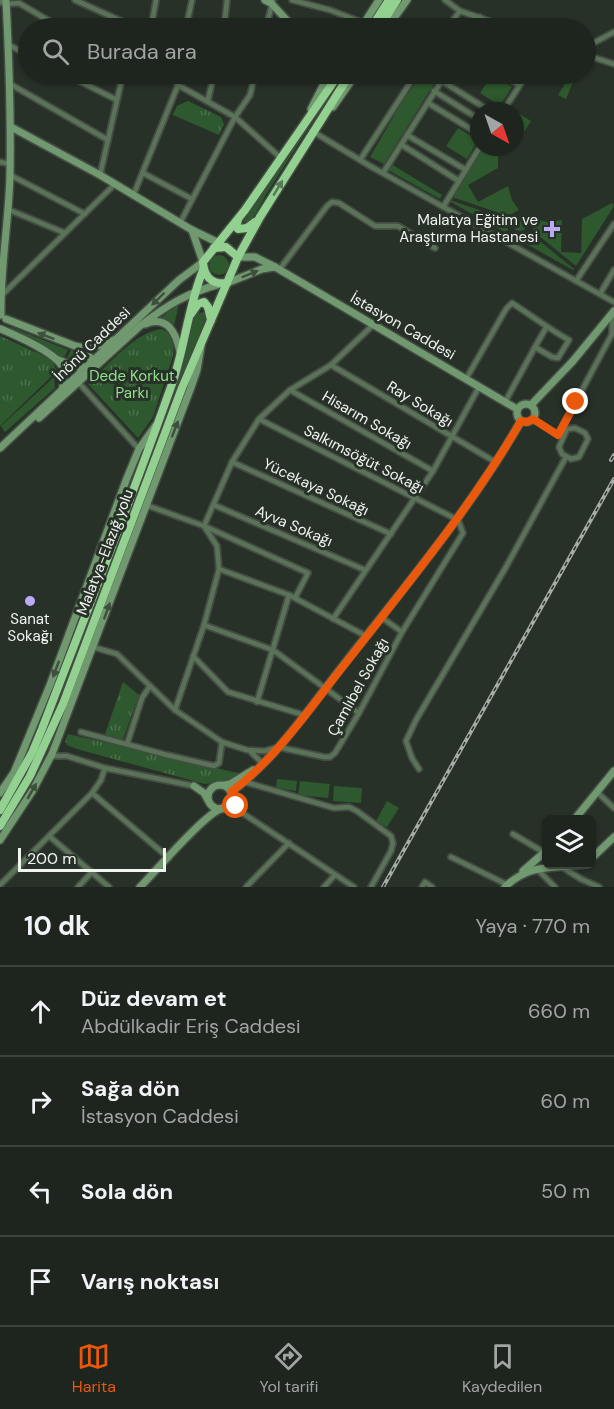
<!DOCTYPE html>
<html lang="tr">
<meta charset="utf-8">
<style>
body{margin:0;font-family:"DM Sans",sans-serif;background:#262d27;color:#f1f3f6}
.controls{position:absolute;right:18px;bottom:18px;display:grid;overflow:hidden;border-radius:9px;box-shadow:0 2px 4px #0004}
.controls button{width:54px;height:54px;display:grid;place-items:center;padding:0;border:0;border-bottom:2px solid #3c423c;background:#1e251e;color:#f1f3f6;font:30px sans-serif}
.compass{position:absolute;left:470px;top:102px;width:54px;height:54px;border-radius:50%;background:#1e251e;box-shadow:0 2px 4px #0004;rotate:140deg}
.scale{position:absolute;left:18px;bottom:15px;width:148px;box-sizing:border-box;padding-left:6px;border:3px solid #f0f5f0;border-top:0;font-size:16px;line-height:21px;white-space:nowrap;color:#f0f5f0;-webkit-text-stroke:4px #283128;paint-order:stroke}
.stop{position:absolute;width:18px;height:18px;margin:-14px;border:4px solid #ea580c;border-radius:50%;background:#fff}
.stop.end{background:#ea580c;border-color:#fff;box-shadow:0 2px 6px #0008}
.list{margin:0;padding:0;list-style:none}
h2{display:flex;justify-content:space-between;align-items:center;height:78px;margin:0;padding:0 24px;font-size:26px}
h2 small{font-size:20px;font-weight:400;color:#a1a5a4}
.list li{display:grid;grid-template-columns:39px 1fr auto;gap:18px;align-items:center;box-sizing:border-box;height:90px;padding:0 24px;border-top:2px solid #3c423c}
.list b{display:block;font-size:22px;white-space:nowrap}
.list p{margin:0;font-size:20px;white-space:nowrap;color:#a1a5a4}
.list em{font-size:20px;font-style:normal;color:#a1a5a4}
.icon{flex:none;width:33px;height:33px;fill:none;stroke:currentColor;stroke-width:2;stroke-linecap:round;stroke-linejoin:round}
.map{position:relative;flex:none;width:614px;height:887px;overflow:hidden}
.search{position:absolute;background:#1e251e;box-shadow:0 2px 4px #0004;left:18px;right:18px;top:18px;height:66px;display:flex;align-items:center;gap:15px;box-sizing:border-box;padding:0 21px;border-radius:33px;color:#a1a5a4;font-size:22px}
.sheet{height:438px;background:#1e251e}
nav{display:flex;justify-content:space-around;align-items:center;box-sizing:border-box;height:84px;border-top:2px solid #3c423c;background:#1e251e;font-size:16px;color:#a1a5a4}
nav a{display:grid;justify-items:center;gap:3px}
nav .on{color:#ea580c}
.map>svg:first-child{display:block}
.grass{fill:#2e582d}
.park{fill:url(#park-tufts)}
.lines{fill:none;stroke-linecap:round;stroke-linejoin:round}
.street-casing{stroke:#444c44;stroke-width:8}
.secondary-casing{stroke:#444c44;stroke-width:10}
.highway-casing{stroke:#444c44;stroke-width:11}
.street{stroke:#5a7358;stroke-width:4.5}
.secondary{stroke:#71996f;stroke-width:7}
.highway{stroke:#92d190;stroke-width:8}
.rail-casing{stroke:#a6ada6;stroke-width:4}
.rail{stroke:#283128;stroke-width:1.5;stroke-dasharray:4.5;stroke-linecap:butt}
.oneway{fill:#587957}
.oneway2{fill:#3e503d}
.route{stroke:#ea580c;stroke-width:8}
.poi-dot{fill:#bbaaf6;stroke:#283128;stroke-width:2}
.labels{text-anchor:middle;stroke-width:6;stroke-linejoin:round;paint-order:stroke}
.poi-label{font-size:15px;fill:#f0f5f0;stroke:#283128;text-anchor:end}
.street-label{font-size:15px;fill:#f0f5f0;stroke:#283128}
.park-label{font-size:15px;fill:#90e38e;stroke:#283128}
</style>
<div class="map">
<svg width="614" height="887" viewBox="0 0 614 887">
<defs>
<pattern id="park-tufts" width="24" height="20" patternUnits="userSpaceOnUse" patternTransform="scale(1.5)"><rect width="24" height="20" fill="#2e582d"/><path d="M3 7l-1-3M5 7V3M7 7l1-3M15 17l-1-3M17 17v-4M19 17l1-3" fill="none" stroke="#4d714c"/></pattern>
</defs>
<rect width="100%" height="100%" fill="#283128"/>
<g class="grass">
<path d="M422,74H440L384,164L370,157L402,102Z"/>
<path d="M492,75L512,87L500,106L480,93Z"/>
<path d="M569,77L574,80L566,99L558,95Z"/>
<path d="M332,86L335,87L267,193L249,225L243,221Z"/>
<path d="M515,111L531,121L522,135H515Z"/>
<path d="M458,128L478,140L467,159L446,146Z"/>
<path d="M483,147H498V168L468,185L478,202L508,186L512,200L519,210L508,216L452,197Z"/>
<path d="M391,164L442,195L440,199L388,170Z"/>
<path d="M450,200L506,219L508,231L506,233L449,201Z"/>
<path d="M612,203L614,206L576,266L533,231L534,219L547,222L562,220L561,252L581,253L582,219Z"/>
<circle cx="520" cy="224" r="7"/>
<path d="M531,234L574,269L573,270L519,240Z"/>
<circle cx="219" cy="265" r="10"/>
<path d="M179,304L174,326L159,319Z"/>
<path d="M208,312L135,499L132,498L177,376L195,313Z"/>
<path d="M11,327L68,350L63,359L58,354L10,330Z"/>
<path d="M72,349L81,351L88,359L83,365L67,357Z"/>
<path d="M54,377L55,388L5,432L1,426Z"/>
<path d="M277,779L297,781L296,791L276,788Z"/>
<path d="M300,781L330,784L328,798L298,795Z"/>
<path d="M334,786L362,788L361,803L333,801Z"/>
<path d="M387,801L399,808L387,827L376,821Z"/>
</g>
<g class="park">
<path d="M188,101L221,117L224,124L219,135L173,115L177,106Z"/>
<path d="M162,329L170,334L174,342L173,356L153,417L138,438L88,384C107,366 136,331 162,329Z"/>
<path d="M0,336L51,359L57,371L0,426Z"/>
<path d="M123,682L139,695L122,742L104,737Z"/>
<path d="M68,734L242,774L230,781L205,784L77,749L67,745L65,741Z"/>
</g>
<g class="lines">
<defs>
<g id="street">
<path d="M75,0L130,25L137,22L174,28"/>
<path d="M292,0L330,10L364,23"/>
<path d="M445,0L460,11L510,28"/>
<path d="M0,2L7,4L19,3L61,28"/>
<path d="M151,28L156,0"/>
<path d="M186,28L192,0"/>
<path d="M224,28L227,0"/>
<path d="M266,28L273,0"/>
<path d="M447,28L460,11"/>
<path d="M474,28L480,17"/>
<path d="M9,45L28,55"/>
<path d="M586,47L614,32"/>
<path d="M586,55L614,64"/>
<path d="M65,74L117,100"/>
<path d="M164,74L174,79L178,85L235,117L281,158"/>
<path d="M500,74L519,85"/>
<path d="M442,81L490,111"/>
<path d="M10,84L108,140"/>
<path d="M434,91L479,119"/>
<path d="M208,100L214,74"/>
<path d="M428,103L479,134"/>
<path d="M503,111L527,74"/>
<path d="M312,131L370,166L614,302"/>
<path d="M407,135L466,170"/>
<path d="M402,145L459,181"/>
<path d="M360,160L416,74"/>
<path d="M0,162L10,164"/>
<path d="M143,173L192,199"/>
<path d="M383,173L446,74"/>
<path d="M10,175L85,214"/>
<path d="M100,175L123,74"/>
<path d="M133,196L178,85L179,74"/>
<path d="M443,207L480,147"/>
<path d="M7,209L65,233"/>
<path d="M180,223L235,117L250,95L255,74"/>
<path d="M279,270L327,206L332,202L339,203L375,226H398L435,248"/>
<path d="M576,281L614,224"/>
<path d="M600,294L614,270"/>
<path d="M1,296L115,184"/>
<path d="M535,347L546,328"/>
<path d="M331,365L497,463"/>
<path d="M466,379L506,309L512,303C532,316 549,329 569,340L558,358L552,357L535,347L505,402"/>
<path d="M78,382L139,449"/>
<path d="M290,390L433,471"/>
<path d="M533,419L558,435"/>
<path d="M575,428L585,433L588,439L579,457L571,459L562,454L559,447L567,429Z"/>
<path d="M558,435L612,334V314"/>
<path d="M232,462L391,534"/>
<path d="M146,505L204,526L308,573L295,598"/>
<path d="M214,505L365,570"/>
<path d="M219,569L289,595L366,636"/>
<path d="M381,617L402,632"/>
<path d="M333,619L433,471L479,387"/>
<path d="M204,625L273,650L359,713"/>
<path d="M93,647L117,654L175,710L222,742L247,750L265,751L278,747L324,757H330L335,753L359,713L402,632L463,533L458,520L259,419"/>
<path d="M193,656L228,692L304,715"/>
<path d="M257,702L289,595"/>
<path d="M175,710L204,625L219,569L217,546L204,526L232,462L259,419L290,390L331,365L374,324"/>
<path d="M81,732L167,755L214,766L219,763L222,742"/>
<path d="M127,744L142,698L150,686"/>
<path d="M250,751L262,763"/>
<path d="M51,756H67L105,768L194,786"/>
<path d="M419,769L412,758L406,741L416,720L506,567L566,457"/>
<path d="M245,782L334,808L349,807L357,811L391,836L393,843L391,851L371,887"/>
<path d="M597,792L614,808"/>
<path d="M92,793L169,858"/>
<path d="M241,812L354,887"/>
<path d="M513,834L545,853"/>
<path d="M49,836L109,887"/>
<path d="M451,857L508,885"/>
<path d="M562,867L581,879L599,887"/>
<path d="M538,870L555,887"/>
<path d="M0,885L92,793L101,780L105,768"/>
<path d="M78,887L92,872"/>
<path d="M246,887L289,843"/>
<path d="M324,887L335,875"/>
<path d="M422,887L425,882L432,887"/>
</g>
<g id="secondary">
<path d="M265,0L271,3L294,28"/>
<path d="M361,28L379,0"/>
<path d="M387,28L407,0"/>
<path d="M333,107L356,74"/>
<path d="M311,109L329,74"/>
<path d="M11,127L100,175L192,230L221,244"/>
<path d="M238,257H255L275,267L517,409"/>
<path d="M227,283L262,269L275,267"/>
<path d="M1,315C0,268 9,221 10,174C11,116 9,58 6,0"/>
<path d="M6,319L75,346L90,349L113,340"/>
<path d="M145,324C167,315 176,332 180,352"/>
<path d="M1,329C17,336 53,351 62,366C66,374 64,382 62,390"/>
<path d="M56,359L74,366L94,368L90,357L81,349"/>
<circle cx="526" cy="413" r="9"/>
<path d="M531,405L573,361L614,311"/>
<path d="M39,418L140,326C167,305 187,293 220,284"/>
<path d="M0,448L179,280L203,262L192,230"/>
<path d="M13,775L50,685L127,478L139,449L156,425"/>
<path d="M224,785L230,784L253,770"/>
<circle cx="220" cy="797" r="12"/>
<path d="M194,786L204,793L208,800"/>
<path d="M231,792C277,758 310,707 345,663C407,584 471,508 521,421"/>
<path d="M0,793L15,771"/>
<path d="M574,820L614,771"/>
<path d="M0,840L33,790L52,754L190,390L197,370L201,347"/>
<path d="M592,858L614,837"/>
<path d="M523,871L546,851"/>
<path d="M140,887C155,872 207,811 223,808C229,807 235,809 241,812"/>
<path d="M505,887C531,862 553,870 585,864"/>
</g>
<g id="highway">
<path d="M371,28L389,0"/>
<path d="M379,28L397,0"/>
<path d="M238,220L236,226L238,229L247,228L255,222"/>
<path d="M214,248L226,247L238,257"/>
<path d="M227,283C211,285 204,276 203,262L245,210L339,74"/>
<path d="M191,314L198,304L204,302L208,307L211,320"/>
<path d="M0,810L32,753L42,729C86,614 131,500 172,384C185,347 188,307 203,270"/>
<path d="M0,826L30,776L63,704L182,388L238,257L260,217L350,74"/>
</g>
</defs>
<use href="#street" class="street-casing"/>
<use href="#secondary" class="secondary-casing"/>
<use href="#highway" class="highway-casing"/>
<use href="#street" class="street"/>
<use href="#secondary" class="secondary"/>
<use href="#highway" class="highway"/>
<defs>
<g id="rail">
<path d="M611,460L614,455"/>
<path d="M383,887L614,479"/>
</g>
</defs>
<use href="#rail" class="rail-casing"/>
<use href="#rail" class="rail"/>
</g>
<defs><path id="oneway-solid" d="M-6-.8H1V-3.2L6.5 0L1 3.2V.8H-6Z" transform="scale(1.5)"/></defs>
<use class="oneway" href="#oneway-solid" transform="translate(278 188) rotate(-59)"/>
<g class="oneway2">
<use href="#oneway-solid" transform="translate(250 274) rotate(-22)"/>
<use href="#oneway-solid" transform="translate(158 299) rotate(136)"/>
<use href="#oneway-solid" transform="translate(46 336) rotate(-159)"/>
<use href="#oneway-solid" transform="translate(175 429) rotate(-69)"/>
<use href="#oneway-solid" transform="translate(107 611) rotate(-70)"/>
<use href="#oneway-solid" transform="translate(56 669) rotate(110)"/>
<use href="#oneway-solid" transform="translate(32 791) rotate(-60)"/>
</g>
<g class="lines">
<path class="route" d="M236,806L231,792C278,757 312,705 348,660C409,582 472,506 521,421L527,422L533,419L558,435L576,402"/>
</g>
<g class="poi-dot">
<path d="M549 220h6v6h6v6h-6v6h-6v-6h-6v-6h6z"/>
<circle cx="30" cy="601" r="6"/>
</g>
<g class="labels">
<g class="poi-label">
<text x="538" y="225">Malatya Eğitim ve<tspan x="538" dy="17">Araştırma Hastanesi</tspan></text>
<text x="30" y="624" text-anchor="middle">Sanat<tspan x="30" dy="17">Sokağı</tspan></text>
</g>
<g class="street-label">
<text transform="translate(403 326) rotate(30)" y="5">İstasyon Caddesi</text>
<text transform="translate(92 344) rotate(-44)" y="5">İnönü Caddesi</text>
<text transform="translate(420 404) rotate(31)" y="5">Ray Sokağı</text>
<text transform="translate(367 420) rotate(30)" y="5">Hisarım Sokağı</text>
<text transform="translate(364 459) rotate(27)" y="5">Salkımsöğüt Sokağı</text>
<text transform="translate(316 487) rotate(25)" y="5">Yücekaya Sokağı</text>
<text transform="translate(294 526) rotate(23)" y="5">Ayva Sokağı</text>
<text transform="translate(105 552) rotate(-69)" y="5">Malatya-Elazığ yolu</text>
<text transform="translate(358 687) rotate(-61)" y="5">Çamlıbel Sokağı</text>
</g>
<g class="park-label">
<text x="132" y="381">Dede Korkut<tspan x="132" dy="17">Parkı</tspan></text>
</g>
</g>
</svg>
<div class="controls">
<button><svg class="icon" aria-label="layers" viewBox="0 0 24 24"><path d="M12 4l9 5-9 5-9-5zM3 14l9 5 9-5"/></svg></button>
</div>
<svg class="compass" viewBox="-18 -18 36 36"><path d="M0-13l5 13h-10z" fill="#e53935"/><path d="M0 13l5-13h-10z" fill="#a1a5a4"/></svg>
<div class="scale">200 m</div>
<div class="stop" style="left:236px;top:806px"></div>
<div class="stop end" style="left:576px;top:402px"></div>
<div class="search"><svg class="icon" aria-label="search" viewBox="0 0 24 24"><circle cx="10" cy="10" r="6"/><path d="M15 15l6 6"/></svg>Burada ara</div>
</div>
<section class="sheet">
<h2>10 dk<small>Yaya · 770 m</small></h2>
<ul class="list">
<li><svg class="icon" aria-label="ahead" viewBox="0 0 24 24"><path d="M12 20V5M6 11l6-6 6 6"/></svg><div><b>Düz devam et</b><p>Abdülkadir Eriş Caddesi</p></div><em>660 m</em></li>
<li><svg class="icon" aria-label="right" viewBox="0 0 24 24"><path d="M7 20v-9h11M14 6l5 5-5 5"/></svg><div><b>Sağa dön</b><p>İstasyon Caddesi</p></div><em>60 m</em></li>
<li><svg class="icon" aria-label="left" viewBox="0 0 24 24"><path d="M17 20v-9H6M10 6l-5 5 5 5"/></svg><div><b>Sola dön</b></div><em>50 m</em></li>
<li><svg class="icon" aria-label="arrive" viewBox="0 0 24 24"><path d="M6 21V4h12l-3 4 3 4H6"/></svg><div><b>Varış noktası</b></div></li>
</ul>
</section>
<nav>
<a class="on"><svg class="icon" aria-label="map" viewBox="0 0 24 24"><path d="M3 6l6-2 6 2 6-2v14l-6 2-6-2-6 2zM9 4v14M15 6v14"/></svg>Harita</a>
<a><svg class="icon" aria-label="directions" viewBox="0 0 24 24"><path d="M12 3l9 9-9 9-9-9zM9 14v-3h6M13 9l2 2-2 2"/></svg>Yol tarifi</a>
<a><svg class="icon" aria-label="saved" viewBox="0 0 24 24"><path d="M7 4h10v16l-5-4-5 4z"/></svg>Kaydedilen</a>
</nav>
